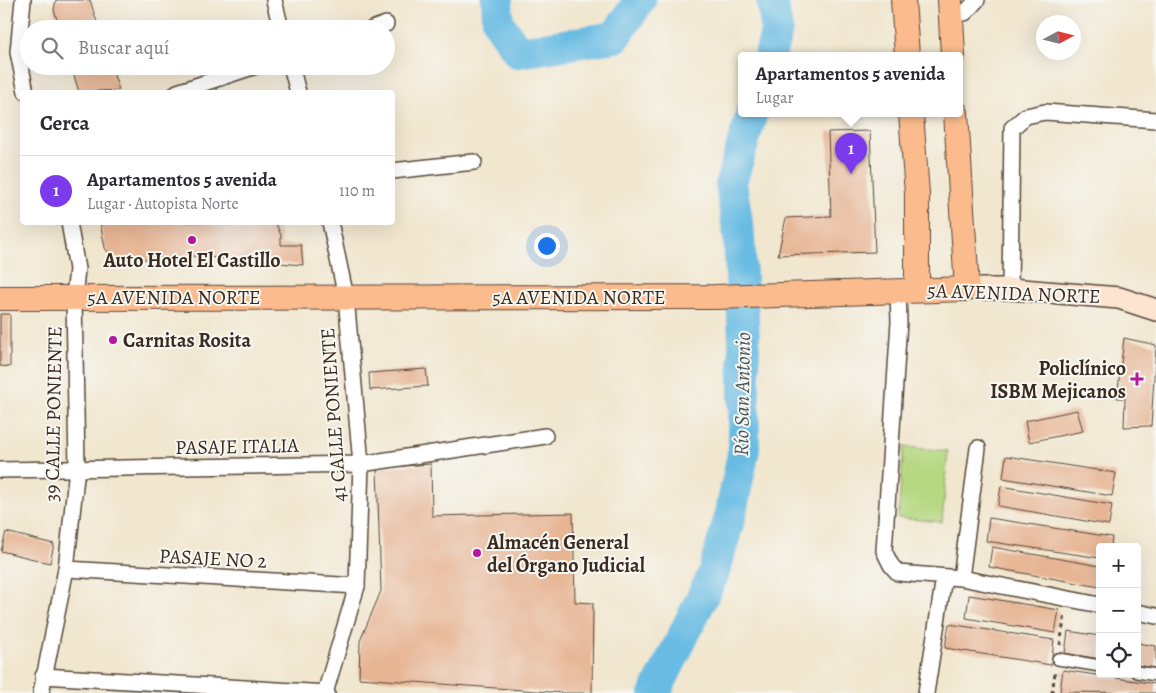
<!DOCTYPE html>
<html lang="es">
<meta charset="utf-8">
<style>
body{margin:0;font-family:Alegreya,serif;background:#f7f7f7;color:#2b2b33}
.controls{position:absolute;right:15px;bottom:15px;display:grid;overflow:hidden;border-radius:5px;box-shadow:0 5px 20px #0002}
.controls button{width:45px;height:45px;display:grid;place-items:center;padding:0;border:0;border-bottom:1px solid #e1e1e2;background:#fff;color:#2b2b33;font:25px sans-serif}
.compass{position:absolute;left:1036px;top:15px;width:45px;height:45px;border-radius:50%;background:#fff;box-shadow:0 5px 20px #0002;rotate:83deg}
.you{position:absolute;left:546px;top:245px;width:18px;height:18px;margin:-12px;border:4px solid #fff;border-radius:50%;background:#1a73e8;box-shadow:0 0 0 8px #1a73e833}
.badge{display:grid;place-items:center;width:32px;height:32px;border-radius:50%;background:#7c3aed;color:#fff;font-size:16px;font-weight:700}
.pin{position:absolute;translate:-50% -41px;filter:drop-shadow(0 1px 2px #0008)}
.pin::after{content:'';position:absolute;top:26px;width:18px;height:15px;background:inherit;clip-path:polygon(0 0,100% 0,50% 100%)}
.popup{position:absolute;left:738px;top:52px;width:225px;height:65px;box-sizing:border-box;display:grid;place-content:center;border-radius:5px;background:#fff;filter:drop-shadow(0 1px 4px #0005);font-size:16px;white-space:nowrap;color:#7c7c81}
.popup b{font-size:19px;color:#2b2b33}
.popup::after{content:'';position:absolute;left:50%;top:100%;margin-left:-10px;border:10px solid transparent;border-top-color:#fff}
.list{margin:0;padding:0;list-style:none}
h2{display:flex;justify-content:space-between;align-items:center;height:65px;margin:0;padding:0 20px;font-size:21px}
h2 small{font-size:16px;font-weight:400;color:#7c7c81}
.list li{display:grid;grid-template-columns:32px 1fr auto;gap:15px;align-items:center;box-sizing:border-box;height:70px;padding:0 20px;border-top:1px solid #e1e1e2}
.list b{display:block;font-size:19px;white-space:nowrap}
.list p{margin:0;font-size:16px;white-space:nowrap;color:#7c7c81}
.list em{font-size:16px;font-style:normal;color:#7c7c81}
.icon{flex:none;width:28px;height:28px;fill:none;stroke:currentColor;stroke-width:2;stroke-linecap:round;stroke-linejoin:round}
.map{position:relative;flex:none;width:1156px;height:693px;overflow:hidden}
.search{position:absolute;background:#fff;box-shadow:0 5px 20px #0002;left:20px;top:20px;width:375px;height:55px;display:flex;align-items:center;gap:12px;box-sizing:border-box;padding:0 18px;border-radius:28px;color:#7c7c81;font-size:19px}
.panel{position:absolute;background:#fff;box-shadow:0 5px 20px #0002;left:20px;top:90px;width:375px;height:135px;border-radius:5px}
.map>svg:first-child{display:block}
.green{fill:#b5d881;stroke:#788150}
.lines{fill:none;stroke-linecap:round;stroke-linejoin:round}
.river{stroke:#67bbe3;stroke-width:32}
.building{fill:#e7b594}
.pedestrian-casing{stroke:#564638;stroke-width:14}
.minor-casing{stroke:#564638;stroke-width:18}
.secondary-casing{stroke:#564638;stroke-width:24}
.primary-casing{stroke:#564638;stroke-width:26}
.path{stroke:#564638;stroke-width:3;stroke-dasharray:4 4;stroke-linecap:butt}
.pedestrian{stroke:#fff;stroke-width:11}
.minor{stroke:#fff;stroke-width:15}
.secondary{stroke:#fde4d1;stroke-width:21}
.primary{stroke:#fbbb8d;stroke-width:24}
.poi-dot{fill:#b5179e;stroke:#f6f6f2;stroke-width:2}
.labels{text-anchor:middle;stroke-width:4;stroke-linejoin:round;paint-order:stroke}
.poi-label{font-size:20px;font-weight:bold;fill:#3b2a1e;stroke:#f6f6f2;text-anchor:start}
.street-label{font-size:20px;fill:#3b2a1e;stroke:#f6f6f2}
.water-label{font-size:21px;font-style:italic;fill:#485659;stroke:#f6f6f2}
</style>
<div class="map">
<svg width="1156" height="693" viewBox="0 0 1156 693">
<rect width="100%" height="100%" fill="#f6f6f2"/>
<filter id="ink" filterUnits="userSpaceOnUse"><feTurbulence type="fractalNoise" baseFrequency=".02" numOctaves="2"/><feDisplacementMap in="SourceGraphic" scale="10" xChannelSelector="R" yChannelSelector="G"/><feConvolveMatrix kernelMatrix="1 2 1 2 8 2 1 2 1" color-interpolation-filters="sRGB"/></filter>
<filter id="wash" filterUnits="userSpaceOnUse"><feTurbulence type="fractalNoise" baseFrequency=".0096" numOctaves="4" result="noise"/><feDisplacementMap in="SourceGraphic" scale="20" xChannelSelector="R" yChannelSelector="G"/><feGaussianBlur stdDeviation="1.12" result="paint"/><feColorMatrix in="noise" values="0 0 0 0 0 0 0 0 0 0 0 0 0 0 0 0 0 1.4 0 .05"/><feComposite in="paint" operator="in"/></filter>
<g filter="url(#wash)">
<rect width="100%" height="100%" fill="#f1e6ce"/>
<path class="green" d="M904,447L948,451L942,522L898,518Z"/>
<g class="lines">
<g class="river">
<path d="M497,0L498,22L518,52L615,37L640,0"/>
<path d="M770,55L777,30L772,0"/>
<path d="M655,693L713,575L730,517L744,449V339L739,236L731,183L752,113"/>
</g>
</g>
<g id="blocks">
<g class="building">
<path d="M56,0H90L99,29H60L54,10Z"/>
<path d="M71,66H111L119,90L79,92Z"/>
<path d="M216,87L218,92H200Z"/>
<path d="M870,131L875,252L778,255L786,218L831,216L828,132Z"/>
<path d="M100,222H275L281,235V245H301L303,265L194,256L114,261L105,248Z"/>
<path d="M0,314H10V367L0,366Z"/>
<path d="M1124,338L1156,345L1151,426L1124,427L1125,398H1117Z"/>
<path d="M426,369L428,386L370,390L369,373Z"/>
<path d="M1077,410L1083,431L1029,442L1025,421Z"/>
<path d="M1006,456L1116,473L1112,496L1003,478Z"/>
<path d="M431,464L432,516L573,513L575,602L593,603L592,693H564L359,678L360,641L381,591L377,468Z"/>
<path d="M1001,486L1112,505L1109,525L998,506Z"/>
<path d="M989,518L1112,537L1111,547H1100V558L986,541Z"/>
<path d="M6,532L54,544L50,563L1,551Z"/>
<path d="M992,547L1100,566V587L989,567Z"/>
<path d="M969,595L1059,610L1055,633L966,618Z"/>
<path d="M949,624L1054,640L1051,665L945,648Z"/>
<path d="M1068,631L1100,636V659L1065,653Z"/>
<path d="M1137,643L1156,646V668L1137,665Z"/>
<path d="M1063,670L1156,684V693L1060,692Z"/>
</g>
</g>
</g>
<g filter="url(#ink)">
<use href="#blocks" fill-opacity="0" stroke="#564638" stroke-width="1"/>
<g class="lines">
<defs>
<g id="pedestrian">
<path d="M1058,659L1100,666"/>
<path d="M1137,672L1156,675"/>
</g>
<g id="minor">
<path d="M23,0L18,52L26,92"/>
<path d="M274,0L281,29"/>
<path d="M951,13H965L977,0"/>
<path d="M372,29L386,24"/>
<path d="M291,66L298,92"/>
<path d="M177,92L256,66"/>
<path d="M392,171L474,162"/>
<path d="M1010,289L1012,128L1026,116L1045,112L1156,120"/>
<path d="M898,291L899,322L884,551L891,565L898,573L961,578L1100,605"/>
<path d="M0,470L361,464L545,436"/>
<path d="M66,569L357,586"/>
<path d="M961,578L978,448"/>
<path d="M1137,612L1156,616"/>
<path d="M43,676L327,693"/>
<path d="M41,693L66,569L77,468L74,298L77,269L69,222"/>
<path d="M325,693L357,586L361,464L346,297L330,222"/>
<path d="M926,693L944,577"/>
</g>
<path id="secondary" d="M967,289H1010L1119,298L1156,310"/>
<g id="primary">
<path d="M903,0L907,55"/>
<path d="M950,0L953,55"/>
<path d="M911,113L917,194V289"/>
<path d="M0,298L715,297L967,289L956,113"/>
</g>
</defs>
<use href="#pedestrian" class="pedestrian-casing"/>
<use href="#minor" class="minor-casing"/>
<use href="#secondary" class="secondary-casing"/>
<use href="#primary" class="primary-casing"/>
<g class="path">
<path d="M1060,645L1065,614"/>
<path d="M1052,693L1055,673"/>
</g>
<use href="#pedestrian" class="pedestrian"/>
<use href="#minor" class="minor"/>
<use href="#secondary" class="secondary"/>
<use href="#primary" class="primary"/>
</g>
</g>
<g class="poi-dot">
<circle cx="192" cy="240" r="5"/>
<circle cx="113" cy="340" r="5"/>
<path d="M1134.5 371.5h5v5h5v5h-5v5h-5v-5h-5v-5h5z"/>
<circle cx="477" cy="553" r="5"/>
</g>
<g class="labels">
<g class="poi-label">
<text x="192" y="267" text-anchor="middle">Auto Hotel El Castillo</text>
<text x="123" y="347">Carnitas Rosita</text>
<text x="1126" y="375" text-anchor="end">Policlínico<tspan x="1126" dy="23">ISBM Mejicanos</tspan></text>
<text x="487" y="549">Almacén General<tspan x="487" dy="23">del Órgano Judicial</tspan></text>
</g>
<g class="street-label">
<text transform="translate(1014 293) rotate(2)" y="7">5A AVENIDA NORTE</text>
<text x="174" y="304">5A AVENIDA NORTE</text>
<text x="579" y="304">5A AVENIDA NORTE</text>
<text transform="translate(53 414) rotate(-89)" y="7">39 CALLE PONIENTE</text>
<text transform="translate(333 415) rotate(-94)" y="7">41 CALLE PONIENTE</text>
<text transform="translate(237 446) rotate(-1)" y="7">PASAJE ITALIA</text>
<text transform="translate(213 558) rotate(3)" y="7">PASAJE NO 2</text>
</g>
<g class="water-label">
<text transform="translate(742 394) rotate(-89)" y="7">Río San Antonio</text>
</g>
</g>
</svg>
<div class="controls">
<button>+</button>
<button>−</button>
<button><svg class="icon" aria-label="locate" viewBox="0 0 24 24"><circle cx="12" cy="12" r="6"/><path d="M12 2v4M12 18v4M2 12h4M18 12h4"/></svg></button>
</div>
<svg class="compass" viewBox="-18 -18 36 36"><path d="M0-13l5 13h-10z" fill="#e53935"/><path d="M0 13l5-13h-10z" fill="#7c7c81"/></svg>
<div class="you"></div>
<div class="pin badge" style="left:851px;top:174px">1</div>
<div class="popup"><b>Apartamentos 5 avenida</b>Lugar</div>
<div class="search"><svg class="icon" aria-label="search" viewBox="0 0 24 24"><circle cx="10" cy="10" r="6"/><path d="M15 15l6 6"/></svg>Buscar aquí</div>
<section class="panel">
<h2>Cerca<small></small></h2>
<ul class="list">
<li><span class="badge">1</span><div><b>Apartamentos 5 avenida</b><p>Lugar · Autopista Norte</p></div><em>110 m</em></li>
</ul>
</section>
</div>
